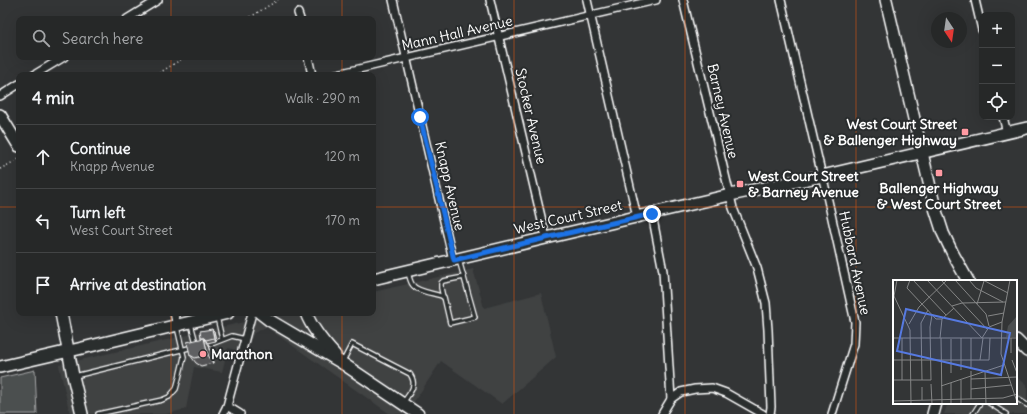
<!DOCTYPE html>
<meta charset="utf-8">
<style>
body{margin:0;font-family:Delius,sans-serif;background:#2e3030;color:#f1f3f6}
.controls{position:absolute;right:12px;top:12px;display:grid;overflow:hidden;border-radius:8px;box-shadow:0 4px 16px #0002}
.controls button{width:36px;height:36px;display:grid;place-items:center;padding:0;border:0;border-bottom:1px solid #424445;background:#262828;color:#f1f3f6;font:20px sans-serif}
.compass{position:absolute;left:931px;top:12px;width:36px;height:36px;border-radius:50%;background:#262828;box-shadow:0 4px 16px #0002;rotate:167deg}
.stop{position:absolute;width:12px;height:12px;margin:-9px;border:3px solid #1a73e8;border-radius:50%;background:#fff}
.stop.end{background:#1a73e8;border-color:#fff;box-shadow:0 1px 4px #0008}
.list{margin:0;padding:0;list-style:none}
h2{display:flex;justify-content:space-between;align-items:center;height:52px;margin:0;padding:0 16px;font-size:17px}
h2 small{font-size:13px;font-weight:400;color:#a4a6a8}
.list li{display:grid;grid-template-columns:26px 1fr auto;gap:12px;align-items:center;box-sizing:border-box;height:64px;padding:0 16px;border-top:1px solid #424445}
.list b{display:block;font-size:15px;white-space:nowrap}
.list p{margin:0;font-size:13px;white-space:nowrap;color:#a4a6a8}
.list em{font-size:13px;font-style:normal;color:#a4a6a8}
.icon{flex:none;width:22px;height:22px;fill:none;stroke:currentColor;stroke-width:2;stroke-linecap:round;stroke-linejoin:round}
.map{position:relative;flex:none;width:1027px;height:414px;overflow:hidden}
.search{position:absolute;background:#262828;box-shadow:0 4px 16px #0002;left:16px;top:16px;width:360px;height:44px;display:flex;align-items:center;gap:10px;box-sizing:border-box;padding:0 14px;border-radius:8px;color:#a4a6a8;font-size:15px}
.panel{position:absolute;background:#262828;box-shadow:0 4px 16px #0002;left:16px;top:72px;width:360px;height:244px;border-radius:8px}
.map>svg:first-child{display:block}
.built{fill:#404243}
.green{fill:#4c4f50;stroke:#a6a7a8}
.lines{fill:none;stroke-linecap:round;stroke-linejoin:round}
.lane-casing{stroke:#fff;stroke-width:6}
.street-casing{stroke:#fff;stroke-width:10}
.secondary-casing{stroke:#fff;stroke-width:14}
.path{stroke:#fff;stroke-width:1.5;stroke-dasharray:1 3;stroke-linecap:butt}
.lane{stroke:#2a2d2e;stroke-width:3.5}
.street{stroke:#2a2d2e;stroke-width:7}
.secondary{stroke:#2a2d2e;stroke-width:11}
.wall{fill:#525354;stroke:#fff}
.shaded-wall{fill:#424445;stroke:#fff}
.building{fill:#5f6162;stroke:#fff}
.route{stroke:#1a73e8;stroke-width:5}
.grid{fill:none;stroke:#e8590c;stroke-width:1;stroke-opacity:0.55}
.poi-dot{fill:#ff9aa2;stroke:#2a2d2e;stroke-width:1.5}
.labels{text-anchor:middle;stroke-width:4;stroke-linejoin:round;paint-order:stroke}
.street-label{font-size:14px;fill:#fff;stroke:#2a2d2e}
.poi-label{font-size:14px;font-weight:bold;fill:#fff;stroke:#2a2d2e;text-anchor:start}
.inset-road{fill:none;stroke:#858686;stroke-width:1}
.view{fill:#567ae2;fill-opacity:0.15;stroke:#567ae2;stroke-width:2}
.inset-edge{fill:none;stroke:#fff;stroke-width:2}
</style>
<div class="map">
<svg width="1027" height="414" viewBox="0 0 1027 414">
<rect width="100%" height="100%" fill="#333536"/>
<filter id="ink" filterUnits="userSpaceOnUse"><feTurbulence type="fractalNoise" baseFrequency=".025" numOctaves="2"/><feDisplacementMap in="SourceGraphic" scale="8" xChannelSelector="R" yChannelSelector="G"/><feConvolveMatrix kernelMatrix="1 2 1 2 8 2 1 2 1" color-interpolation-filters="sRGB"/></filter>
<g filter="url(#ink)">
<g class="built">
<path d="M473,269L484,308L541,293L556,357L502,404L441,361L406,414H390L266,327L254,333L245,352L228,348L222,372L194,367L186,409L166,414H70L59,365L282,313H373V292Z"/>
<path d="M1016,377L1027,385V414H944L948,403H1016Z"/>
</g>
<path class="green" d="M35,370L37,414H0V378Z"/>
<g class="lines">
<defs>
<g id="lane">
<path d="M408,272C409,276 410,281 412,284C416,292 435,293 444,297L450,323L475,317L459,260"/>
<path d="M443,297L441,288V283L443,281L464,277"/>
<path d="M217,317L222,339"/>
<path d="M191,324L196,343"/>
<path d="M205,344L214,343L232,336L245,339"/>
<path d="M343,361L352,344L410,374C418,386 410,392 403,403"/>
<path d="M75,376L193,347"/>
<path d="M1016,398L1027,405"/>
<path d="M989,403L1006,414"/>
<path d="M98,414L162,400L169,397L176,389L179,378L184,357L177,327"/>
<path d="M973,414L980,403"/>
</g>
<g id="street">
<path d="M393,0L453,260"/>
<path d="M490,0L546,238"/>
<path d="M587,0L637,217"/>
<path d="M683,0L733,208L757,268L766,303L768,330L771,407L770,414"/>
<path d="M781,0L822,176L825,187L855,322L854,344L832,414"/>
<path d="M975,0L982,30"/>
<path d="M298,13L300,19"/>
<path d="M127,19L158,0"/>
<path d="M308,57L312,75"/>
<path d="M34,75L64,57"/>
<path d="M333,75L656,0"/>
<path d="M0,96L19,84"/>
<path d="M1003,117L1007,133"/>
<path d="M652,214L663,271L671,399L662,414"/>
<path d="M174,313L177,326"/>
<path d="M671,399L681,392L695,389L712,388L726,393L763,414"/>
<path d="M227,406L240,414"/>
<path d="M223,414L227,406L252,313"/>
</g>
<g id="secondary">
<path d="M886,0L935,208L943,233L953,254L968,281"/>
<path d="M0,115L19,146"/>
<path d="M373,279L546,238L730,195L822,176L1027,128"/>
<path d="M61,313L73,376L82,414"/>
<path d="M260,313L269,320L342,363L418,414"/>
<path d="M306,313C312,329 324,343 335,355"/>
<path d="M1016,340L1027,351"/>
<path d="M0,367L78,349L228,313"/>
<path d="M933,414L936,403"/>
</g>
</defs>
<use href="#lane" class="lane-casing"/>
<use href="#street" class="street-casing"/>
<use href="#secondary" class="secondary-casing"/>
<g class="path">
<path d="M247,19L278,0"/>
<path d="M156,75L185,57"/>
<path d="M0,169L19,159"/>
</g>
<use href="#lane" class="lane"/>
<use href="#street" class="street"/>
<use href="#secondary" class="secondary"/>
</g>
<path class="wall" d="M212,329L214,331L216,341L207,343L209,345L213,363L201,366L196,363L190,355Z"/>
<g class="shaded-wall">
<path d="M212,329L214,331L216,341L214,338Z"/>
<path d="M204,338L209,345L213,363L208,355Z"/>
</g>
<g class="building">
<path d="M212,329L214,338L206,340L204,338H201L200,331Z"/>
<path d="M204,338L208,355L195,358L190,355L187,342Z"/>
</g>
</g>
<g class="lines" filter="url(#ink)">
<path class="route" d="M420,117L454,260L546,238L652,214"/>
</g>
<path class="grid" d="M171,0V19M342,0V19M514,0V414M685,0V414M856,0V414M171,57V75M342,57V75M0,207H19M373,207H1027M171,313V414M342,313V414"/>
<g class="poi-dot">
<rect x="961" y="128" width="8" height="8" rx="2"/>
<rect x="935" y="169" width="8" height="8" rx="2"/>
<rect x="736" y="180" width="8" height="8" rx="2"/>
<circle cx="203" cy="354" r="4"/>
</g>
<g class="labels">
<g class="street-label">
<text transform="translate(457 33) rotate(-13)" y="5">Mann Hall Avenue</text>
<text transform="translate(723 111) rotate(77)" y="5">Barney Avenue</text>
<text transform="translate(531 116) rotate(77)" y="5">Stocker Avenue</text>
<text transform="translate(450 186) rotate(77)" y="5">Knapp Avenue</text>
<text transform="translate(568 217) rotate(-13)" y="5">West Court Street</text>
<text transform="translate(855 263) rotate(78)" y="5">Hubbard Avenue</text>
</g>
<g class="poi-label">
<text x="957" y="129" text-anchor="end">West Court Street<tspan x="957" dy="16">&amp; Ballenger Highway</tspan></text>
<text x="748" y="181">West Court Street<tspan x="748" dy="16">&amp; Barney Avenue</tspan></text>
<text x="939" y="193" text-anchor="middle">Ballenger Highway<tspan x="939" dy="16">&amp; West Court Street</tspan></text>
<text x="211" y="359">Marathon</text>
</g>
</g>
<g transform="translate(893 280)">
<rect width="124" height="124" fill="#333536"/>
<path d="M124,36V57H113L115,46Z" fill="#4c4f50"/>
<path class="inset-road" d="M4,0L1,16L17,50L18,124M17,0L14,8L43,39H49M20,0L53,35M34,0L89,58L96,47L109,42M48,0L94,49M62,0L93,34L96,46M76,0L83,8L110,22M90,0L115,13M117,0L109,42L108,74L124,122M84,24L91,1M59,26L69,23L113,22M95,36L111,33M16,44L26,27L54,0M0,58H124M9,58V100M47,58L49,39L61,28M48,58L49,124M68,58V90M78,58V87M58,59V93M118,73V58M0,80H96L97,58M87,80L90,58M119,80L124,93M92,92L93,124M78,99L124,97M0,100H38L37,47L39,35M29,100L28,43L35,30M68,100V124M58,103V124M38,104L39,124M48,106L111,85M29,107V120M78,109L118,105M78,119V91M0,121L110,118L124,114"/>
<path class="view" d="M13,29L117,53L108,95L4,71Z"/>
<rect width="124" height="124" class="inset-edge"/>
</g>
</svg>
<div class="controls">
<button>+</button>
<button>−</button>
<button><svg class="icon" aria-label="locate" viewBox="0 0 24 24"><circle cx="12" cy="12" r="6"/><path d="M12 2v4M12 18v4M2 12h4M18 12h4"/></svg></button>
</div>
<svg class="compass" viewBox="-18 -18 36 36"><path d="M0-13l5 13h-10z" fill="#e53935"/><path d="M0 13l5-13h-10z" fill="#a4a6a8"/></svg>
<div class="stop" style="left:420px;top:117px"></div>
<div class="stop end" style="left:652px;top:214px"></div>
<div class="search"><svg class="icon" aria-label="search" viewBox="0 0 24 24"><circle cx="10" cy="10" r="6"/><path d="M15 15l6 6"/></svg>Search here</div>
<section class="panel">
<h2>4 min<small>Walk · 290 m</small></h2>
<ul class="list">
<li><svg class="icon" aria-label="ahead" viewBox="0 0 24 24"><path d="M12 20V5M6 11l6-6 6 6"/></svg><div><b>Continue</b><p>Knapp Avenue</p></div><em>120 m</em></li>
<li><svg class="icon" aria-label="left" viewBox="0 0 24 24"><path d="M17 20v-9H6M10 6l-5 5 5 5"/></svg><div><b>Turn left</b><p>West Court Street</p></div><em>170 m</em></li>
<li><svg class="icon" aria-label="arrive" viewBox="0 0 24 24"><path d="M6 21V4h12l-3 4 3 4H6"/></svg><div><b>Arrive at destination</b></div></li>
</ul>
</section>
</div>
